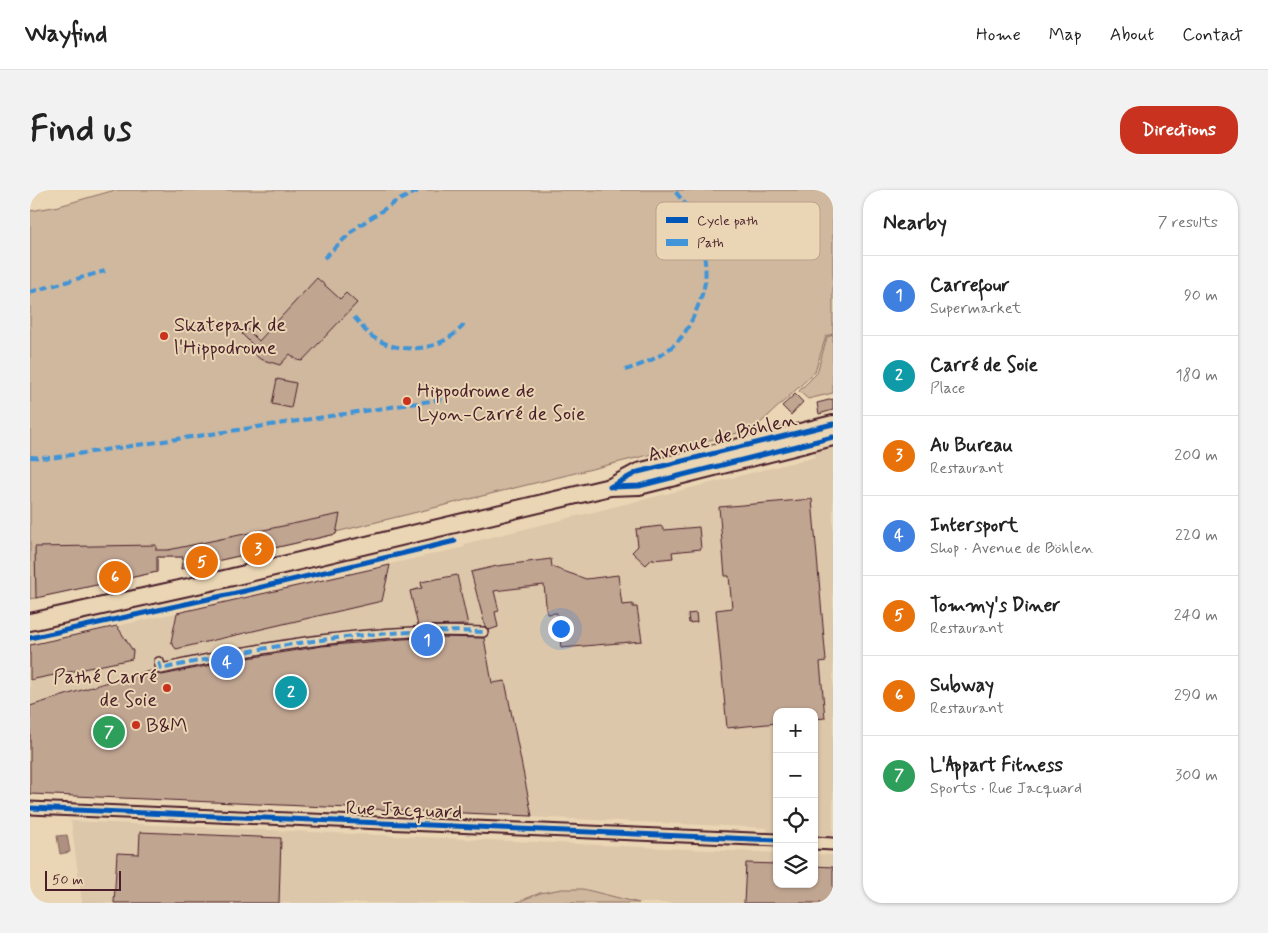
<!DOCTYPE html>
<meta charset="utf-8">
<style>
body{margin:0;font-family:Mynerve,sans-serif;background:#f2f2f2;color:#222}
.controls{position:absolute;right:15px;bottom:15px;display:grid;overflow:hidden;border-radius:10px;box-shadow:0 1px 4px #0004}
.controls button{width:45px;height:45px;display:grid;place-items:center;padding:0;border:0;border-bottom:1px solid #e0e0e0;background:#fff;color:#222;font:25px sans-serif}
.scale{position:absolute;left:15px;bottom:12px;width:76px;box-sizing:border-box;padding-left:5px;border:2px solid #4a1f2b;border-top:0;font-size:14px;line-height:18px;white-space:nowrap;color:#4a1f2b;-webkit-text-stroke:4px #ead6b4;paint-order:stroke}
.you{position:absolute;left:530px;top:438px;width:18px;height:18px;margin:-12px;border:4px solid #fff;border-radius:50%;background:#1a73e8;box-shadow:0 0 0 8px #1a73e833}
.badge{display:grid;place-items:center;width:32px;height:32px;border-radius:50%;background:#c8321e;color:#fff;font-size:16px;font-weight:700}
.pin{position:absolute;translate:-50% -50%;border:2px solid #fff;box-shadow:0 1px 5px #0006}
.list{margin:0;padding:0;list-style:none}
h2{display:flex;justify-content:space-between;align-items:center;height:65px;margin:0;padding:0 20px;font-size:21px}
h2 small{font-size:16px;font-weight:400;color:#767676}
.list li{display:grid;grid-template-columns:32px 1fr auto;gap:15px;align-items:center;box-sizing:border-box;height:80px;padding:0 20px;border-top:1px solid #e0e0e0}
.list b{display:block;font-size:19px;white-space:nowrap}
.list p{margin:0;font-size:16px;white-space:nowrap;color:#767676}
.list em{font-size:16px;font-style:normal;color:#767676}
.icon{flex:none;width:28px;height:28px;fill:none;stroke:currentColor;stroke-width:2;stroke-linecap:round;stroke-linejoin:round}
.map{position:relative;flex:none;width:803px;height:713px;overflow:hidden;border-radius:20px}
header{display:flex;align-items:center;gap:30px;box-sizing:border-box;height:70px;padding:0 25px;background:#fff;border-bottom:1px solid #e0e0e0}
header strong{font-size:24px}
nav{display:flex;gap:28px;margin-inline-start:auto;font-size:18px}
.intro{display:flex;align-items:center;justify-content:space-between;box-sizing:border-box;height:120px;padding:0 30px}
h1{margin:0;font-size:35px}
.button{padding:12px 22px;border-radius:20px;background:#c8321e;color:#fff;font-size:18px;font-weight:700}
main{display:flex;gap:30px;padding:0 30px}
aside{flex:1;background:#fff;border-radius:20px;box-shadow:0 1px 4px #0004}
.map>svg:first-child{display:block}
.built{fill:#ddc7aa}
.green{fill:#cfb89e;stroke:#8c6c64}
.water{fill:#ad9080;stroke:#85635e}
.building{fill:#c0a591;stroke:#4a1f2b}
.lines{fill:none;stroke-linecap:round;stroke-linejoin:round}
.pedestrian-casing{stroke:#4a1f2b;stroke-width:12}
.minor-casing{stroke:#4a1f2b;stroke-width:15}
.secondary-casing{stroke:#4a1f2b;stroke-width:20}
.pedestrian{stroke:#ead6b4;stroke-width:9}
.minor{stroke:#ead6b4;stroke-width:11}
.secondary{stroke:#ead6b4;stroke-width:16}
.quiet{stroke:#4194d7;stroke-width:4;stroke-dasharray:8 4;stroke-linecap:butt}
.cycleway-casing{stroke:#ead6b4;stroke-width:8}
.cycleway{stroke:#0057b8;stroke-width:5}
.poi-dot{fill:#c8321e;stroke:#ead6b4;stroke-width:2}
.labels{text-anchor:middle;stroke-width:4;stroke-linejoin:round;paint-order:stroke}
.poi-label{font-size:20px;fill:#4a1f2b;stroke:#ead6b4;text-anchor:start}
.street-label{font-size:20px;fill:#4a1f2b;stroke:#ead6b4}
.key{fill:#ead6b4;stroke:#ba9f8b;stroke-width:1}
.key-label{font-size:14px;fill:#4a1f2b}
</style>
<header>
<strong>Wayfind</strong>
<nav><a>Home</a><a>Map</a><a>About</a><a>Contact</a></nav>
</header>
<div class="intro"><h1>Find us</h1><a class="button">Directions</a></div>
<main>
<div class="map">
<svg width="803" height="713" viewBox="0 0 803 713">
<rect width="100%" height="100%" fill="#ead6b4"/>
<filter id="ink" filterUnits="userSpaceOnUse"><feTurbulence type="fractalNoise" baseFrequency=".02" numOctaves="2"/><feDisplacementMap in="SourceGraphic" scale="10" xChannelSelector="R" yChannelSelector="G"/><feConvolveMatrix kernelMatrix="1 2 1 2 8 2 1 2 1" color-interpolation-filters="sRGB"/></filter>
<g filter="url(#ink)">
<g class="built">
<path d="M803,255V647L784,646V522H747V645H737V638L0,604V455L159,420L172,423L171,417L435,357L434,354L785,267V260Z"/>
<path d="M41,631L747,663V694H784V664L803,665V713H52Z"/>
</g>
<g class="green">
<path d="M85,0H803V144L796,146L785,182L724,239L306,342V344L151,379L153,367H127V382L0,409V21L29,16Z"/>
<path d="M803,145V203L778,209L769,201L787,183L797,147Z"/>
<path d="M532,699H553L609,713H485L510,703Z"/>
</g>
<path class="water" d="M37,645L40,662L30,664L27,646Z"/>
<g class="building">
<path d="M287,88L310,109L316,103L327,113L272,171L267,170L260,164L250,175L230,169L220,160L224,156L212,144L217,139L229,151Z"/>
<path d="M247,189L266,193L261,218L242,214Z"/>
<path d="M765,204L773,212L761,225L752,216Z"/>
<path d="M803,209V220L789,224L787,213Z"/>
<path d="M782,309L796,471L790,472L795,528L784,529V522H747V533L697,538L686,420L702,418L699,386H695L689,317Z"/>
<path d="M310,324L306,344L151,379L153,367H127V382L6,408L5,357L126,355V360H138Z"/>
<path d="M631,336L634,340L669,337L671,359L642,362L643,368L623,370V368L616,375L602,362L608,356L606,339Z"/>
<path d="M521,369L522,377L556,389L588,385L592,415L603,414V417H607L612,451L531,458L527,423L517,424L514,395L464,401L469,421L465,422L468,437L459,440L455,436L441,382L467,376Z"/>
<path d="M360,375L352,411L146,459L141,452L147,423Z"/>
<path d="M427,385L438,435L388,436L380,401L392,398L391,392Z"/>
<path d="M666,423L667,432L659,433L658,424Z"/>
<path d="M87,436L103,461L102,469L0,490V455Z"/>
<path d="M412,447L454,448L462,493L475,491L502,626L0,604V516L94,487L125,480L127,484L132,485L212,469L292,456L372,449Z"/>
<path d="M110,642L251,648L249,713H84L87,663L109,664Z"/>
<path d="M716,673L747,674V694H784V676L803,677V713H714Z"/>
</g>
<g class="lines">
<defs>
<path id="pedestrian" d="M129,472L131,479C236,456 345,437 453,442"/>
<g id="minor">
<path d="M0,618L747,650"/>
<path d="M784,653L803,654"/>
</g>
<g id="secondary">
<path d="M584,295L608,282L803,234"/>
<path d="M0,432L190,390L580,297L609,296L803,247"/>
</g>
</defs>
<use href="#pedestrian" class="pedestrian-casing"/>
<use href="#minor" class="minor-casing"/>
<use href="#secondary" class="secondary-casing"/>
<use href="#pedestrian" class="pedestrian"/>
<use href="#minor" class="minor"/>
<use href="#secondary" class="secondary"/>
<g class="quiet">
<path d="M294,68L327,37L365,12L390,0"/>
<path d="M0,102L75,81"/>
<path d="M324,127C329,132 334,140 340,145C369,166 409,162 433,136L431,132"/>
<path d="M595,180C616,174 640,163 653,145C662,133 673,106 675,92C677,77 673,48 667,35C662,22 653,11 644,0"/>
<path d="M0,267L21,268L414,209"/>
<path d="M129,472L131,479C236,456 345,437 453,442"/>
</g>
<defs>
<g id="cycleway">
<path d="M580,297L608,282L803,234"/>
<path d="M583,297L609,296L803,247"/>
<path d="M0,448L215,401L425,351"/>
<path d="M0,618L747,650"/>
</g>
</defs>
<use href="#cycleway" class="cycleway-casing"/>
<use href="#cycleway" class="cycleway"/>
</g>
</g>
<g class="poi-dot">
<circle cx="134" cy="146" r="5"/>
<circle cx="377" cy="211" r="5"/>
<circle cx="137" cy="498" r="5"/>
<circle cx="106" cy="535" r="5"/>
</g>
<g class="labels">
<g class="poi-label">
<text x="144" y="141">Skatepark de<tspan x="144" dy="23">l'Hippodrome</tspan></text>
<text x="387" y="207">Hippodrome de<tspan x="387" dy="23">Lyon-Carré de Soie</tspan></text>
<text x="127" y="493" text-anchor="end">Pathé Carré<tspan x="127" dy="23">de Soie</tspan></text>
<text x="116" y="542">B&amp;M</text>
</g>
<g class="street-label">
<text transform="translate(692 246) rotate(-14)" y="7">Avenue de Böhlen</text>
<text transform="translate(374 619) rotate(2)" y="7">Rue Jacquard</text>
</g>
</g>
<rect x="626" y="12" width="164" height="58" rx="8" class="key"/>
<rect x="636" y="27" width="22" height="6" fill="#0057b8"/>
<rect x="636" y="49" width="22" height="7" fill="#4194d7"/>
<g class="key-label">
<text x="667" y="35">Cycle path</text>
<text x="667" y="57">Path</text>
</g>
</svg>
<div class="controls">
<button>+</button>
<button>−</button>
<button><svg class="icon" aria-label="locate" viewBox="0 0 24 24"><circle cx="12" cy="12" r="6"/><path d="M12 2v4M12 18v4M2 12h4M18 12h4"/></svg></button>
<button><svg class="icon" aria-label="layers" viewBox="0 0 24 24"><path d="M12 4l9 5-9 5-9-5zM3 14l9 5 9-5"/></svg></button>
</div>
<div class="scale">50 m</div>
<div class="you"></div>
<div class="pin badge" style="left:397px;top:450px;background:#3f7fe0">1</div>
<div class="pin badge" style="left:261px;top:502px;background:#0f9aa8">2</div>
<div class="pin badge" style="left:228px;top:359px;background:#e8710a">3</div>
<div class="pin badge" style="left:197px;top:472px;background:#3f7fe0">4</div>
<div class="pin badge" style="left:172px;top:372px;background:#e8710a">5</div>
<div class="pin badge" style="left:85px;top:387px;background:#e8710a">6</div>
<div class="pin badge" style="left:79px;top:542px;background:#2e9e5b">7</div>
</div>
<aside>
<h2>Nearby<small>7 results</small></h2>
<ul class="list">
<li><span class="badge" style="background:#3f7fe0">1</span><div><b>Carrefour</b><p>Supermarket</p></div><em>90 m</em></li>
<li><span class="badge" style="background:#0f9aa8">2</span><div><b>Carré de Soie</b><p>Place</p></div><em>180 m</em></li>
<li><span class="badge" style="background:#e8710a">3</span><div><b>Au Bureau</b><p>Restaurant</p></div><em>200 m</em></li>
<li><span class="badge" style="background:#3f7fe0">4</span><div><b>Intersport</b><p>Shop · Avenue de Böhlen</p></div><em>220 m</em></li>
<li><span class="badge" style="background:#e8710a">5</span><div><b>Tommy's Diner</b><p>Restaurant</p></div><em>240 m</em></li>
<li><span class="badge" style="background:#e8710a">6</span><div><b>Subway</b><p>Restaurant</p></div><em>290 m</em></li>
<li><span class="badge" style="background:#2e9e5b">7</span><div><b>L'Appart Fitness</b><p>Sports · Rue Jacquard</p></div><em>300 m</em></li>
</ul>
</aside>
</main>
